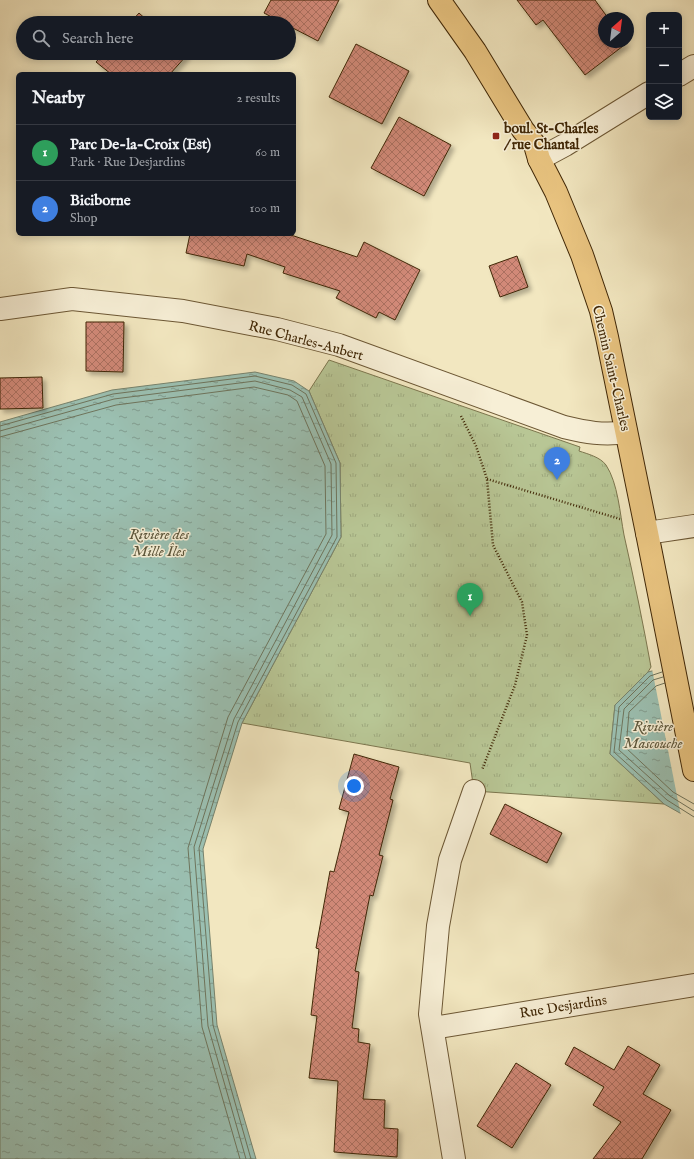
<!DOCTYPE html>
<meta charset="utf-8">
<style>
body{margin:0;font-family:"IM FELL English",serif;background:#242831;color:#f1f3f6}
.controls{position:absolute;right:12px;top:12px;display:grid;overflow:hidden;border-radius:6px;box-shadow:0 2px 10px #0003}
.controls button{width:36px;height:36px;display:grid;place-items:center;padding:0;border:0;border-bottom:1px solid #363941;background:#171b24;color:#f1f3f6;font:20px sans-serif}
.compass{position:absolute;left:598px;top:12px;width:36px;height:36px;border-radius:50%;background:#171b24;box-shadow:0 2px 10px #0003;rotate:28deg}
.you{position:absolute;left:354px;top:786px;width:14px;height:14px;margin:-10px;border:3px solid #fff;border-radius:50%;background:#1a73e8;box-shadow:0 0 0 6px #1a73e833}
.badge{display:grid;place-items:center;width:26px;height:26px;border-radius:50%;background:#8c9099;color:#fff;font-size:13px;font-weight:700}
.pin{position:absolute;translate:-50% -33px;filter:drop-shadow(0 1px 2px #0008)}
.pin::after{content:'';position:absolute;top:21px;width:14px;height:12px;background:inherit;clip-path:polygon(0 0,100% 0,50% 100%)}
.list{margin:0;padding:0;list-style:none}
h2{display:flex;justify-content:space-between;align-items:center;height:52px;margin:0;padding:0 16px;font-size:17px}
h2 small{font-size:13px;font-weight:400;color:#9ea1a6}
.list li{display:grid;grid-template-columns:26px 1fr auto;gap:12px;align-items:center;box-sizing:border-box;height:56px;padding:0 16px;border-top:1px solid #363941}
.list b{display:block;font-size:15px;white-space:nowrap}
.list p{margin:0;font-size:13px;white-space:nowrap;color:#9ea1a6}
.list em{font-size:13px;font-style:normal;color:#9ea1a6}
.icon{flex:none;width:22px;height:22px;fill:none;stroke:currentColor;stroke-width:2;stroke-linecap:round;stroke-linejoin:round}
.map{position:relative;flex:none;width:694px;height:1159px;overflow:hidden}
.search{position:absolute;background:#171b24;box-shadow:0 2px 10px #0003;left:16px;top:16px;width:280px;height:44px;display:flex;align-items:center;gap:10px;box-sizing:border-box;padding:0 14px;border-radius:22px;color:#9ea1a6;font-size:15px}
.panel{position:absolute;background:#171b24;box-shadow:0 2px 10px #0003;left:16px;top:72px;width:280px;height:164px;border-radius:6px}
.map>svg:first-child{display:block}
.park{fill:url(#park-tufts);stroke:#7c764e}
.water{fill:url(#water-ripples);stroke:#77836d}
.pier{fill:#f2e7c0}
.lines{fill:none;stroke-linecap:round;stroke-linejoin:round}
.shore{stroke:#6e745c;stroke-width:1}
.building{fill:url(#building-cross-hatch);stroke:#402706;filter:url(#shadow)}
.minor-casing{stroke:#6c5734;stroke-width:24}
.major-casing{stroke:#402706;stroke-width:24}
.path{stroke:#402706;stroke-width:2.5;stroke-dasharray:1 2;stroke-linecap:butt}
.minor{stroke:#f7efd6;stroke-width:22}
.major{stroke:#e9c480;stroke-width:22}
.poi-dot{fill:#8f2418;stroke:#f7efd6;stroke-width:1.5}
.labels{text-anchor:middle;stroke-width:3;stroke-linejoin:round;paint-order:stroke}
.poi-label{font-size:14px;font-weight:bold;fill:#402706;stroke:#f7efd6;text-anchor:start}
.street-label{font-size:14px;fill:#402706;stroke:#f7efd6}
.water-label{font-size:15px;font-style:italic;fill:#5b553a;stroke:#f7efd6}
</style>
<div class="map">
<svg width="694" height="1159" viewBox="0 0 694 1159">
<defs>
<pattern id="park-tufts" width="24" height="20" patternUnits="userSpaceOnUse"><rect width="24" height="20" fill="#b8c695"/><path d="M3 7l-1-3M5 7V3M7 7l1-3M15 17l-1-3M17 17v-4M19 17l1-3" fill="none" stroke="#9faa7f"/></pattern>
<pattern id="water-ripples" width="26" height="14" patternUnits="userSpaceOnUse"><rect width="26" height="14" fill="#9bc0b2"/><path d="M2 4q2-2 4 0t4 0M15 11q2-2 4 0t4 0" fill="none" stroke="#809c8f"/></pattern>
<pattern id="building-cross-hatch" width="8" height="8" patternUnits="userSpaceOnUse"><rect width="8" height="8" fill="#d18978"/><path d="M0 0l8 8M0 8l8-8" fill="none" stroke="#ab7060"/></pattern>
<filter id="shadow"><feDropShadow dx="3.5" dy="3.5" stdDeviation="2" flood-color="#0004"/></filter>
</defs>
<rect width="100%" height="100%" fill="#f2e7c0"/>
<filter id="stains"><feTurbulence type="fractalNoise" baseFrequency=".005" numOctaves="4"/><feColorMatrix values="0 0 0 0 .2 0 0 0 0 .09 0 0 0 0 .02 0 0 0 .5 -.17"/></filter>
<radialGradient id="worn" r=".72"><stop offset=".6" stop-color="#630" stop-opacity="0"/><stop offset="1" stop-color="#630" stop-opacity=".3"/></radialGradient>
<path class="park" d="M329,360L580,447L579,451C588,454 600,457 606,465C618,483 620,514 624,535C634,579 643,623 651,667L648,672L615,705L610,754L664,804L474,791L470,763L242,723L341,537L340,463L309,391Z"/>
<g class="water">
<path d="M255,372L294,381L309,391L340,463L341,537L242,723L203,849L217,1025L256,1159H0V422L112,390Z"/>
<path d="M694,660V821L664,804L610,754L615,705L648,672Z"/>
</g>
<path class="pier" d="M694,658V823L681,816L652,669Z"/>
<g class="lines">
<g class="shore">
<path d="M0,426L113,394L255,376L292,385L306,394L336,463L337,537L238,722L199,848L213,1025L251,1159"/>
<path d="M0,431L114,399L255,381L290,390L302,397L331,464L332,535L234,719L194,847L208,1026L246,1159"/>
<path d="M0,437L116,405L254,387L288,395L297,401L325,466L326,534L228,717L188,848L202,1027L240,1159"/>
<path d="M662,672L650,676L619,707L614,752L667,800L694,817"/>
<path d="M663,677L653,680L624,709L619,750L670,796L694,811"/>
<path d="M665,683L656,686L629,712L626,748L673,792L694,804"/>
</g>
</g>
<g class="building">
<path d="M271,0H339L318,41L289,26V23H283L264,13Z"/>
<path d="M517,0H595L608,18H604V42L627,43L585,75L543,20L536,25Z"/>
<path d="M139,13L150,23H130Z"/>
<path d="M356,44L409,71L382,124L329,97Z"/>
<path d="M104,53H185L187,55L170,74H111L96,62Z"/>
<path d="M399,117L451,145L424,196L371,168Z"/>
<path d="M190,234H288L357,257L364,242L420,270L395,320L379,312L376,318L336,298L340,291L283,273L285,267L247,254L244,266L186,253Z"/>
<path d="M517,256L528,287L500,297L489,266Z"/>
<path d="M86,322H124L123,372L86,371Z"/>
<path d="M42,377L43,408L0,409V378Z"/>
<path d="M354,754L399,767L390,799L393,800L379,855L383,856L373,896L370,895L355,971L359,972L352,1028L359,1029L358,1042L370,1044L363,1099L385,1100L384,1128L398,1129L397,1157L334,1152L338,1081L309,1078L317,1016L311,1015L319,949L316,948L330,871L334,872L349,812L339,809Z"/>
<path d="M505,804L562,833L547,863L490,834Z"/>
<path d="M628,1046L660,1065L643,1094L671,1110L642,1159H593L621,1122L593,1105L604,1087L565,1064L574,1047L614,1070Z"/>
<path d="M516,1063L551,1085L512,1148L477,1126Z"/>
</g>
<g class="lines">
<defs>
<g id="minor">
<path d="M679,75L694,66"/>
<path d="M539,159L565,145L649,93"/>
<path d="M0,309L72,299L183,311L277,329L339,345L564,427C585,432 604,436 626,432"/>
<path d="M647,533L694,526"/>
<path d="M433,1028L694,985"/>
<path d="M454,1159L430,1014L438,926L450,860L474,791"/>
</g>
<path id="major" d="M439,0L475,51L523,130L535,145L539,159L556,192L582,255L601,311L607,337L647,533L694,770"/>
</defs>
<use href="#minor" class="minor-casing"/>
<use href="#major" class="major-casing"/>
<g class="path">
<path d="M461,416L476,446L487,479L493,545L522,602L527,635L515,685L482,770"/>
<path d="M487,479L620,519"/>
</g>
<use href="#minor" class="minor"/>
<use href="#major" class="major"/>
</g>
<rect class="poi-dot" x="492" y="132" width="8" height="8" rx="2"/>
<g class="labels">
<g class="poi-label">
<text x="504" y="133">boul. St-Charles<tspan x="504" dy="16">/ rue Chantal</tspan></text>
</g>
<g class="street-label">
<text transform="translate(306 340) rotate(15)" y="5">Rue Charles-Aubert</text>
<text transform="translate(612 368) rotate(77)" y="5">Chemin Saint-Charles</text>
<text transform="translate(563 1006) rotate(-9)" y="5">Rue Desjardins</text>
</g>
<g class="water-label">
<text x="159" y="539">Rivière des<tspan x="159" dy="17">Mille Îles</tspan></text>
<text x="653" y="731">Rivière<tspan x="653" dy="17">Mascouche</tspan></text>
</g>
</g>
<rect width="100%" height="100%" filter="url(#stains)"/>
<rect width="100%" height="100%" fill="url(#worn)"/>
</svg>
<div class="controls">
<button>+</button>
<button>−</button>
<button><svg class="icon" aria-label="layers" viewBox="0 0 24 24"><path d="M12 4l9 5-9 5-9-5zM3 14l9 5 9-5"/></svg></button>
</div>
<svg class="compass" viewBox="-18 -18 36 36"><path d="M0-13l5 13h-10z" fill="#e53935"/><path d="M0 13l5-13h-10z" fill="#9ea1a6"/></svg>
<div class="you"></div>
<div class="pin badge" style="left:470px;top:616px;background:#2e9e5b">1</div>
<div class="pin badge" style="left:557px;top:480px;background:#3f7fe0">2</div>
<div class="search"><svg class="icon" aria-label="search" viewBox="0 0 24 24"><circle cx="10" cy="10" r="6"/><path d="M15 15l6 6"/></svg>Search here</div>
<section class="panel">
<h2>Nearby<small>2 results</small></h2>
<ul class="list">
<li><span class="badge" style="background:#2e9e5b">1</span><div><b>Parc De-la-Croix (Est)</b><p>Park · Rue Desjardins</p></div><em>60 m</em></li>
<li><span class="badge" style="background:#3f7fe0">2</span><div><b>Biciborne</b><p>Shop</p></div><em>100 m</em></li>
</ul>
</section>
</div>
